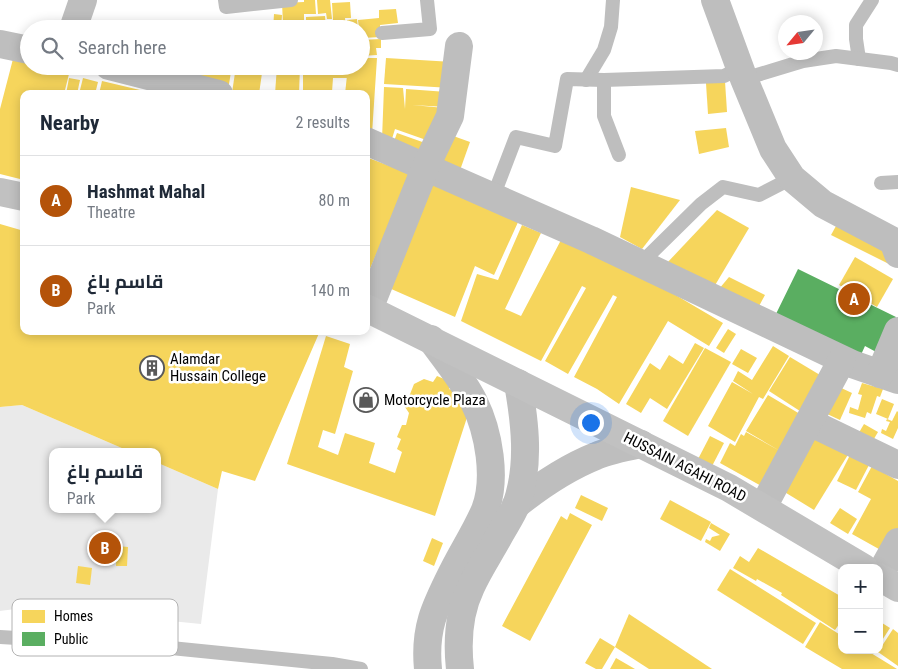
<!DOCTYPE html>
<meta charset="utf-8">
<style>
body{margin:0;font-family:"Roboto Condensed",Cairo,sans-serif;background:#f2f2f3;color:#1f2937}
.controls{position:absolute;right:15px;bottom:15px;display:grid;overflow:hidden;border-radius:10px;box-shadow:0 2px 12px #0003}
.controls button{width:45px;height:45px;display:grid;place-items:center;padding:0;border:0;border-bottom:1px solid #e0e1e3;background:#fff;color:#1f2937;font:25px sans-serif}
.compass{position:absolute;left:778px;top:15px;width:45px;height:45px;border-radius:50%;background:#fff;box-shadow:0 2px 12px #0003;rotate:241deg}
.you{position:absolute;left:590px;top:422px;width:18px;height:18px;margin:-12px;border:4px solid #fff;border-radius:50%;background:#1a73e8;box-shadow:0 0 0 8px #1a73e833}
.badge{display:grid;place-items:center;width:32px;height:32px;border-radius:50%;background:#b45309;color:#fff;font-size:16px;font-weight:700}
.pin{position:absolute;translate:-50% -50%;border:2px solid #fff;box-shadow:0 1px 5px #0006}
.popup{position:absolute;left:49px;top:448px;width:112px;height:65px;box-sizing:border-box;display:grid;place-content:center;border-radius:10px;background:#fff;filter:drop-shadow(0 1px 4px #0005);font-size:16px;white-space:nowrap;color:#747a83}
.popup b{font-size:19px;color:#1f2937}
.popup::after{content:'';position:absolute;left:50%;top:100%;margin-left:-10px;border:10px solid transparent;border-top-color:#fff}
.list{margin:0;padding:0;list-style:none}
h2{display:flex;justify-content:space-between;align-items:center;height:65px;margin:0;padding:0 20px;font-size:21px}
h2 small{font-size:16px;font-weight:400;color:#747a83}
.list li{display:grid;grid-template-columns:32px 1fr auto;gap:15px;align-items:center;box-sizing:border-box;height:90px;padding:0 20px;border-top:1px solid #e0e1e3}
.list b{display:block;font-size:19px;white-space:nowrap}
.list p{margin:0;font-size:16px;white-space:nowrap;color:#747a83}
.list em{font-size:16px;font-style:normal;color:#747a83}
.icon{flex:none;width:28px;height:28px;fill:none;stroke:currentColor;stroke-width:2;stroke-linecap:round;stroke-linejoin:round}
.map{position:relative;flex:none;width:898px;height:669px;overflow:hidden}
.search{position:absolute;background:#fff;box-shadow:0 2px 12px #0003;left:20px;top:20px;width:350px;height:55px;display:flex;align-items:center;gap:12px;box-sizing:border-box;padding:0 18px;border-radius:28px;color:#747a83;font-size:19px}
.panel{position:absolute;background:#fff;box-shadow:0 2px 12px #0003;left:20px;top:90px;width:350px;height:245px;border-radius:10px}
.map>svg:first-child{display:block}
.green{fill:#eaeaea}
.homes{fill:#f6d55c}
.public{fill:#5aae61}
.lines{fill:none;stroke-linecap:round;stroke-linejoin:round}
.service{stroke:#bebebe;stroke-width:14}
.minor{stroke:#bebebe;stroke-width:28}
.secondary{stroke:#c1c1c1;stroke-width:28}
.labels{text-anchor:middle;stroke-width:5;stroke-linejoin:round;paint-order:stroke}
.poi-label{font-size:15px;fill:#000;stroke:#fff;text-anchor:start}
.street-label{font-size:15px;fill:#000;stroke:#fff}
.key{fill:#fff;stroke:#b2b2b2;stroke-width:1}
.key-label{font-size:14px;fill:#000}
</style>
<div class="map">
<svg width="898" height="669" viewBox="0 0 898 669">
<rect width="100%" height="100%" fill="#fff"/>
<path class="green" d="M22,405L131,452H52V509H158V463L218,489L201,624L30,607L0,611V407Z"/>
<g class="homes">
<path d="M304,0H315L316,14H304V22L283,24L282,3L304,2Z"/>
<path d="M317,0H330L332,19H327L326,13L318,14Z"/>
<path d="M350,2L351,18H345L346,29H327V20H333L332,3Z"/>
<path d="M396,9L398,23L380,25L381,37L361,38V29H359L358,20L379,18V10Z"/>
<path d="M274,14L282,15L281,29H273Z"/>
<path d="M325,16L326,29H284V26L306,25V17Z"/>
<path d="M357,19L358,29H347V20Z"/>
<path d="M381,39V48H376L377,55L361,56V40Z"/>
<path d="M361,58H377L372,134L366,133V94H345L348,66H361Z"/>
<path d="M386,58L453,62L451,88L384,84Z"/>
<path d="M13,59L29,63V66H41L69,74L64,94L50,92V94H24V180L0,174V109Z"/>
<path d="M145,66H192L189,80Z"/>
<path d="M194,66H232L228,90L191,83Z"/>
<path d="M236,66H263L259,94L232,93Z"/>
<path d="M277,66H300L299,94H275Z"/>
<path d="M303,66H347V78H333L332,92L300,94V91L303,92Z"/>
<path d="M69,78L80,80L77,94H66Z"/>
<path d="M83,78L98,82L95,94H79Z"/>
<path d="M102,81L140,90L139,94H99Z"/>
<path d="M725,81L727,112L708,114L706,83Z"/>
<path d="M384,87L403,88L405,109L406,89L447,92L446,107L412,105L445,108L429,141L395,129L391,142L382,139Z"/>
<path d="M726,128L729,147L699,154L695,131Z"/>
<path d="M397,133L428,144L424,155L393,144Z"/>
<path d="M445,133L470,142L459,173L434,164Z"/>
<path d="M366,157L411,174L366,278Z"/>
<path d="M431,183L519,220L494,275L475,266L455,317L389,288Z"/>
<path d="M631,187L680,200L642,249L620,237Z"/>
<path d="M717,210L749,228L714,287L667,263Z"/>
<path d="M0,224L24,231V331H320L255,481L222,471L218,489L158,463V452H131L22,405L0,407Z"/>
<path d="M522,225L541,233L505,309L521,316L561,240L628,267L723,323L709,346L668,321L619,404L597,389L574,377L617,297L613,295L568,374L545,361L586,288L582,286L541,361L461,321L477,274L498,280Z"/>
<path d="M836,226L898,256L893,266L831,235Z"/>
<path d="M855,257L893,279L877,307L839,285Z"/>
<path d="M729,277L765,295L758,308L719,289Z"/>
<path d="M728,329L736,334L724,353L716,348Z"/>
<path d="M326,336L350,344L344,367L353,371L335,434L323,430L318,447L338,455L345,433L375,443L369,463L395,473L402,452L397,449L401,439L397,437L402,425H406L409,413L405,407L414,384L424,379L433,382L437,376L449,381V389L473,399L435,516L287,464Z"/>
<path d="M695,343L704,348L667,409L650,398L641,413L626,404L650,363L660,370L669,355L683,364Z"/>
<path d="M773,346L789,356L763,399L759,397L735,442L708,426L732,382L753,394L733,381L738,371L752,380Z"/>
<path d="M705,348L731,362L688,436L663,421Z"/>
<path d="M741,349L757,358L748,373L732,364Z"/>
<path d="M790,357L825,378L803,413L769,391Z"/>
<path d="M862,383L883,389L880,397L877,396L871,414L867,412L865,418L849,413L850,407L858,410L862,395L858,394Z"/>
<path d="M837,386L852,393L840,420L825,413Z"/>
<path d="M768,395L805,417L765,488L720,463L730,443L735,446L741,434L744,436L746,432L780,451L746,431Z"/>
<path d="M882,399L894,404L888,419L876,414Z"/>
<path d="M897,411L898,412V428L893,439L881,433L882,429L886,431L890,422L886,421L887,419L892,421Z"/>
<path d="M864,424L878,432L868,449L854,441Z"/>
<path d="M814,430L849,453L814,510L778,488Z"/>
<path d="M710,436L724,443L710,470L696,463Z"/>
<path d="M850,455L869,465L856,490L837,481Z"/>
<path d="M872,466L898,481V531L886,553L852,534L871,499L858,492Z"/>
<path d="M581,495L608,508L602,521L575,508Z"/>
<path d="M670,500L711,522L701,541L660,519Z"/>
<path d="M840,508L857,519L848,534L830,523Z"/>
<path d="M570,513L592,525L530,641L502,626L561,516L567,520Z"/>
<path d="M711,523L730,534L720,551L705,542L706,539L710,541L712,537L720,535L709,528Z"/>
<path d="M432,538L443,543L434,566L423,561Z"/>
<path d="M117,546L128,547L127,566H116Z"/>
<path d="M758,548L842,597V620L835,630L781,595L782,593L757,579L756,581L733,568L740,556L749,562Z"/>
<path d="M78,566L92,568L90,585L76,583Z"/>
<path d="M730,569L816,623L803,644L717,590Z"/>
<path d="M629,614L712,669H649L615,647Z"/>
<path d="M879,621L890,628L879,645Z"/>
<path d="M820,622L842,636V650H866L897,669H842L805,647Z"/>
<path d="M893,629L898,633V666L878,652Z"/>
<path d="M600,638L615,647L602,669H596L585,663Z"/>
<path d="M616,658L635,669H610Z"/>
</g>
<path class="public" d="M798,269L896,317L878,353L865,346L859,359L774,318Z"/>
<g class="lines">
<g class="service">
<path d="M225,0L226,7L291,0"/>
<path d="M382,33L430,29L427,0"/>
<path d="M859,59L856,39V25L872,0"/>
<path d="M744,79L803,61L836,56L891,63L898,65"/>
<path d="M586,80L604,50L611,27L613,0"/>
<path d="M604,80V116L619,155"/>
<path d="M881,183L898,182"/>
<path d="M493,197L516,137L555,146L567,79L604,80L724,76L740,68"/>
<path d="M640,264L701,204L723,187L759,195L792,178"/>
<path d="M0,637L151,646L332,664L361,669"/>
</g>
<g class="minor">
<path d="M715,0L744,79L773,149L792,178L823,204L893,241L898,254"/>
<path d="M73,29L83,0"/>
<path d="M0,44L29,50"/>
<path d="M109,66L219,94"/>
<path d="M366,141L591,240L852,364L898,380"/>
<path d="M369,309L426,166L450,116L459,46"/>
<path d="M880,374L898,331"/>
<path d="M809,422L898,465"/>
<path d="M516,505C541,485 566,468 596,456C610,450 626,447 641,444"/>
<path d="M763,507L842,360"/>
<path d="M879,576L898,542"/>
<path d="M428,669C424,628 435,607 453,571C463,551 476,531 485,510C497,479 489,432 474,402C463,380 446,360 431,339"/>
<path d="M460,669C457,642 459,612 471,587C478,571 488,556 497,540C503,528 512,516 517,503C530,464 525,423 518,383"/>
</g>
<g class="secondary">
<path d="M0,192L24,197"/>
<path d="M366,308L729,488L864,568"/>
<path d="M879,577L898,588"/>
</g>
</g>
<defs>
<symbol id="building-ring" viewBox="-11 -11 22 22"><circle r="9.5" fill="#fff" stroke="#595959" stroke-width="1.5"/><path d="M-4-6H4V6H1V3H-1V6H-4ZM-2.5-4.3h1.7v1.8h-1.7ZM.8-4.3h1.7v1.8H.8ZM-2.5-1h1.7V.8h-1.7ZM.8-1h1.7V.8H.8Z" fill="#595959"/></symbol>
<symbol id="shop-ring" viewBox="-11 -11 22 22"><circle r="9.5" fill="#fff" stroke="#595959" stroke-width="1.5"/><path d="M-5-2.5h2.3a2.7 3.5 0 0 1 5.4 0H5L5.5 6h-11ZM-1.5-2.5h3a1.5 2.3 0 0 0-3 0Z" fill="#595959"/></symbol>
</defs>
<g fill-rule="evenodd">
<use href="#building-ring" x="138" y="354" width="28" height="28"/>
<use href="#shop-ring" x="352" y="386" width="28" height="28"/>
</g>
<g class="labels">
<g class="poi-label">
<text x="170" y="364">Alamdar<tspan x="170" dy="17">Hussain College</tspan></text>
<text x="384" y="405">Motorcycle Plaza</text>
</g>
<g class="street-label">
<text transform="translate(685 467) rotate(27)" y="5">HUSSAIN AGAHI ROAD</text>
</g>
</g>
<rect x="12" y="599" width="166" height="57" rx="8" class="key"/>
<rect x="22" y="610" width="23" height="13" fill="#f6d55c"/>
<rect x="22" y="632" width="23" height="14" fill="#5aae61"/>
<g class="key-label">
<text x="54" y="621">Homes</text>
<text x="54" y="644">Public</text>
</g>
</svg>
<div class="controls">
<button>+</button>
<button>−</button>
</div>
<svg class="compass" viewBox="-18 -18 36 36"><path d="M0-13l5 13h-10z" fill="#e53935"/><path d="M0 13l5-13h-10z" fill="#747a83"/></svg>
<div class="you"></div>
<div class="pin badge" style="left:854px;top:299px">A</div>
<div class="pin badge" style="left:105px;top:548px">B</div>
<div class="popup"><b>قاسم باغ</b>Park</div>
<div class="search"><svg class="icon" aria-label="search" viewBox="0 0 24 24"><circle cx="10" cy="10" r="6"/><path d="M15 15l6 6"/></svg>Search here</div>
<section class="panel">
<h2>Nearby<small>2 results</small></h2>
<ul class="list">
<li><span class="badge">A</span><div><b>Hashmat Mahal</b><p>Theatre</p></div><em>80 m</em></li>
<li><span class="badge">B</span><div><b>قاسم باغ</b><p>Park</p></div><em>140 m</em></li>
</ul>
</section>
</div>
